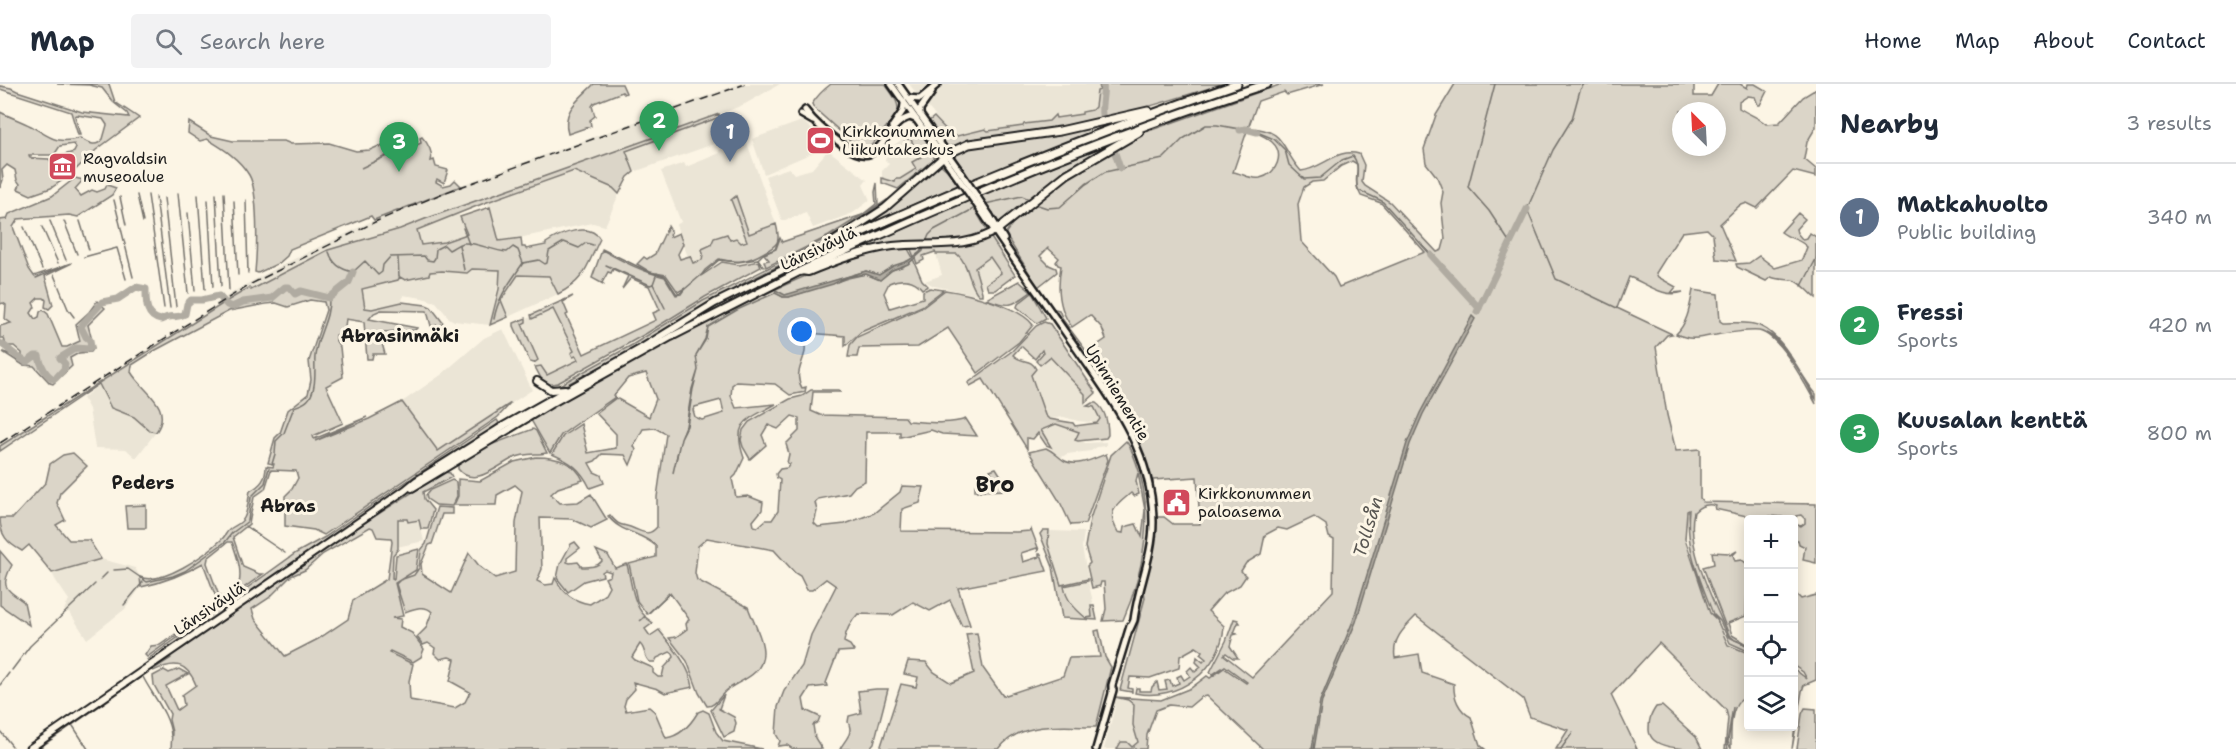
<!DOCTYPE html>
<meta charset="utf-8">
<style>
body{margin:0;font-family:"Shantell Sans",sans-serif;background:#f2f2f3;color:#1f2937}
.controls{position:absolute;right:18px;bottom:18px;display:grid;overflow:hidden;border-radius:6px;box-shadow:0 3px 15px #0003}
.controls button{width:54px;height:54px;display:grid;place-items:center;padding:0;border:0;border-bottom:2px solid #e0e1e3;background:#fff;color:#1f2937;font:30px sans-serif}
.compass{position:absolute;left:1672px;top:18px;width:54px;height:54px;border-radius:50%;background:#fff;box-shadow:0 3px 15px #0003;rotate:336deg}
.you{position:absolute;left:802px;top:248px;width:21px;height:21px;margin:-15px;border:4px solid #fff;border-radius:50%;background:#1a73e8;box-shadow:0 0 0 9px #1a73e833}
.badge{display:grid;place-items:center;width:39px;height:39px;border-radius:50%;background:#ea580c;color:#fff;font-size:20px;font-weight:700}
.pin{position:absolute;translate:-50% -50px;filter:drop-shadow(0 2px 3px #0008)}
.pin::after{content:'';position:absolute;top:32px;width:21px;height:18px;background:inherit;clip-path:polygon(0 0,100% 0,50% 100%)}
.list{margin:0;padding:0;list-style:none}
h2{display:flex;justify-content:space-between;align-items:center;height:78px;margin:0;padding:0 24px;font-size:26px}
h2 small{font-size:20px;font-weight:400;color:#747a83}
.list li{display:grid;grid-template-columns:39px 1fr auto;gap:18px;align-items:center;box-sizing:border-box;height:108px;padding:0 24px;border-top:2px solid #e0e1e3}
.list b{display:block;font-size:22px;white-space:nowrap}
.list p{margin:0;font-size:20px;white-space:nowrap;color:#747a83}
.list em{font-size:20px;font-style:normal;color:#747a83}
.icon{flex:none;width:33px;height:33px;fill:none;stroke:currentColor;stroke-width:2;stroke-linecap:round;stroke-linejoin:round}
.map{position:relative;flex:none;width:1816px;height:665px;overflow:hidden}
header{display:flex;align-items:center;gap:36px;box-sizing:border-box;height:84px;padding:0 30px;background:#fff;border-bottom:2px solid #e0e1e3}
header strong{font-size:28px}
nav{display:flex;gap:33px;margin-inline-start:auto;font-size:21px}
.search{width:420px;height:54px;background:#f2f2f3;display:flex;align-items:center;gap:15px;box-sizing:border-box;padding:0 21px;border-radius:6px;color:#747a83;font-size:22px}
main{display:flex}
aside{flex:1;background:#fff}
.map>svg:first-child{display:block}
.built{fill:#ebe5d6}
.green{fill:#dbd5c8;stroke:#7c7872;stroke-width:1.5;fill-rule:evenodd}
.water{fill:#b0aba1;stroke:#75726c;stroke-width:1.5}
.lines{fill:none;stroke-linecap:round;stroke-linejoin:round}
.stream{stroke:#75726c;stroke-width:1.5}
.river{stroke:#b0aba1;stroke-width:7}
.secondary-casing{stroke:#1c1c1c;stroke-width:10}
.primary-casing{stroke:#1c1c1c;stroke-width:10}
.highway-casing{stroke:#1c1c1c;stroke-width:11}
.secondary{stroke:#fcf5e5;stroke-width:5}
.primary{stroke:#fcf5e5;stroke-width:6}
.highway{stroke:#fcf5e5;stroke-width:7}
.rail{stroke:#1c1c1c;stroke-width:1.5;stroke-dasharray:9 4.5;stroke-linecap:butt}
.secondary-bridge-casing{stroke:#1c1c1c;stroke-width:10;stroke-linecap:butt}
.secondary-bridge{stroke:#fcf5e5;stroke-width:5}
.labels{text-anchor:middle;stroke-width:6;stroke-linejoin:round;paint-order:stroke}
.poi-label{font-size:16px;fill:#1c1c1c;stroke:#fcf5e5;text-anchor:start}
.street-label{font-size:16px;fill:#1c1c1c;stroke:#fcf5e5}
.neighbourhood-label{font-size:18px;font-weight:bold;fill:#1c1c1c;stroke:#fcf5e5}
.water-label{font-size:18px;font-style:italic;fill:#575551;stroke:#fcf5e5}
.district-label{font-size:22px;font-weight:bold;fill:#1c1c1c;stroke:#fcf5e5}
</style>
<header>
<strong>Map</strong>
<div class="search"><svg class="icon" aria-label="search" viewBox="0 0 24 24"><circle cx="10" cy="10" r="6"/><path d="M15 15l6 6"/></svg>Search here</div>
<nav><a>Home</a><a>Map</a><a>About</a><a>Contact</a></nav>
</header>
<main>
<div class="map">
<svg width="1816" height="665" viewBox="0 0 1816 665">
<rect width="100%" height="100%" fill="#fcf5e5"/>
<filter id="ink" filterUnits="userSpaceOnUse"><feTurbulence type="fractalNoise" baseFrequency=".0167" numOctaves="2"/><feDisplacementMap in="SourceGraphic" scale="12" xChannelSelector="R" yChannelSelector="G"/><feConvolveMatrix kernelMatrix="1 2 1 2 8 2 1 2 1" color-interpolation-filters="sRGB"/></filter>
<g filter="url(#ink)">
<g class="built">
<path d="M739,0H780L745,20L694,41L636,60L400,145L328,166L251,206L248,204L221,221L215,220L241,203L284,180L378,134L414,118Z"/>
<path d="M909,0H1104L1099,33L953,54Z"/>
<path d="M720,33L728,55L634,88L626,67Z"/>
<path d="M802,37L824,55L812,69L764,90L752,55Z"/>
<path d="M904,54L905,57L910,54L921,63V73L912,78L916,85L896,98L882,93V87L889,80L885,76L888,65Z"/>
<path d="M746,56L776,140L749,150L752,159L691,181L676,141L681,138L661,87L684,79L686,83L720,69L719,66Z"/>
<path d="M828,66L867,96L863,101L870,116L853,129L813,144L806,129L782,137L765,92L789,84L794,90L812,85Z"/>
<path d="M574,87L613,104L619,110L605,142L593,139L498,158L493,131L487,118Z"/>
<path d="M458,129L467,150L444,158L421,161L417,146Z"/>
<path d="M943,169L957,170L962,174L977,211L934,202L925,197L942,191L936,170Z"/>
<path d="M991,173L1001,189L986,200V202L980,203L975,184Z"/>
<path d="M472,185L501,186L490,241L454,237L449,234L436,218L422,214L403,211L402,218L372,225L365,224L362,205L397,196L401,193L404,196L430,188Z"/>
<path d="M518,191L550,192L558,210L508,233L501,216Z"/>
<path d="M557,220L584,277L547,296L539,290L517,244L519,239Z"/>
<path d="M503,245L532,306L438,367L402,318L441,291L484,254Z"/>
<path d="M1050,273L1085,310L1084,318L1088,323H1094L1100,335L1097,339L1078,337L1064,333L1049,335L1045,331L1030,291Z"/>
<path d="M100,300L111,323L134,333L150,347L156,348L136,374L126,365L95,364L89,325L83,314Z"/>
<path d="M1056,340L1079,348L1076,356L1086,359L1106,358V362L1097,363L1091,367L1067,370L1060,374L1052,366L1041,346Z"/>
<path d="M398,435L419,436L424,457L397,463Z"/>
<path d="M1049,447L1084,448L1082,463L1088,495L1061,501L1048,460Z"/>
<path d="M101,475L135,484L140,493L141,503L125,525L87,555L70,529L64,526L69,516L56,497L52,489Z"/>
<path d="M1088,497L1093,518L1091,520L1092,534H1086L1076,526L1065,511L1063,502Z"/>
<path d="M1115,613L1128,616L1134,621L1133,641L1138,659L1136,662L1132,663L1121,658L1117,665H1104L1111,638L1115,622L1113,617Z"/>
</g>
<g class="green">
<path d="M57,0H109L115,18L139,34L96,66L68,93L64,91L53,74L74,68L76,64L74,60L60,62L54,71H29L30,74L49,75L64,95L51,104L31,111L18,105L20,100L17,96L15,86L7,81L2,86L3,96L0,104V28C10,33 21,37 31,42C50,53 56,61 80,54C88,59 96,64 103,55L107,41L103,35L77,31L75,32L80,51H78L71,28L0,5V2L11,4L17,7L82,28L129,33L127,29L113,18L102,4L89,1Z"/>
<path d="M594,0H622L626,9L624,10L622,8L594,19L592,22L595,32L590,36L591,42L568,50C561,27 579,15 594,0Z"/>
<path d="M831,0H885C891,9 901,19 897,30L870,63L865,65L853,59L814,24L812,20C817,12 823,6 831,0Z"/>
<path d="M1099,0H1222C1168,17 1113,35 1056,44C1021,50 985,50 952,64L944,61L928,38L934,33L953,53L985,45L988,47L1023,42L1024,40L1049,37L1055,31L1056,34L1082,30V28L1092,26L1095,23L1097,7L1100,6Z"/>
<path d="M1282,0H1324L1287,11L1284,8L1258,17L1248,44C1287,45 1280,64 1301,87C1322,85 1338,63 1359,70L1364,81L1362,98L1365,102L1390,118L1437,168L1442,166L1445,155L1441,119L1443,108L1437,93L1426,79L1424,65L1436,31L1455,0H1694V12H1711L1718,0H1740L1747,4L1748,0H1755L1767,7L1760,21H1758L1755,13L1748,12L1739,18V24C1748,30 1758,33 1766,40L1779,39L1803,13L1816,5V43L1807,58L1804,75L1816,85V93L1793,87L1757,124L1747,119L1739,122L1720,140L1736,177L1716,175L1713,151L1707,145L1682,148L1656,189L1658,193L1676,203L1671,209L1683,208C1664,215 1646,199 1629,193L1617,224L1672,250L1667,251L1656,263L1667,331L1676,367L1700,365V414L1703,418L1816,420V479L1803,476L1805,463L1799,460L1798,456H1794V440L1801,442L1805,439V435L1801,431L1796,432L1794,439V436L1781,435L1782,433L1770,432L1771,435H1760L1715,425L1716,422C1707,419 1700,422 1694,428C1685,463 1715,520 1729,553L1748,562V567L1730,559L1720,537L1713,530C1700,494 1685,465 1689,426L1687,427L1685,455L1710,529L1717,536L1728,561L1748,569V616H1741C1729,625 1731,651 1731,665L1728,658L1733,623L1727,659L1728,665H1725L1728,634L1726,626L1659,559L1611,611L1637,665H1556L1568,646L1530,633L1523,615L1416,532C1404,544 1392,555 1395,574L1419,570L1422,589L1454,600C1453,613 1459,627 1471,633L1480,661L1485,665H1263L1207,612L1201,613L1189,623L1169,621L1156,626L1147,651L1146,665H1117L1121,658H1127L1132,663L1138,658L1133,641L1134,621L1128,616L1115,613L1161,616L1191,604L1207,592L1210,594L1224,584L1246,599L1247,598L1225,582L1213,590L1210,588L1226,557L1234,535L1238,536L1240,539H1238L1234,549L1237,550L1233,551L1230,562L1238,574H1233L1226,569L1224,571L1252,593L1333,507L1334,456L1329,453L1326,441L1314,433L1287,446L1278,444L1265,451L1261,470L1246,479L1241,487L1246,492L1240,501L1223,510L1208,527L1224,542C1221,586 1178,618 1135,609L1136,604H1139V607H1151L1152,603L1157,598L1159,606L1167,605L1165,597L1170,596L1172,602L1179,599L1177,593L1181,591L1184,596L1190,592L1187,587L1191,583L1195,588L1201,583L1196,578L1197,573L1203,578L1206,575L1200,570L1202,567L1196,563L1180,572L1179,584L1150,594L1130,593L1128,604L1132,605V608L1120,606L1145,514L1144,505L1151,475L1155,433H1164L1173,440H1200L1197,393L1153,396V400C1144,382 1141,361 1132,343C1111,303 1082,268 1057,231L1055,225L1059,226L1063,236L1087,268L1106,255L1102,244L1090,231L1072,243C1058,225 1057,204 1061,182L1058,181L1056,178L1059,174L1048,164L1040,172L1049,181L1056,184L1057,188L1038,203L1005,150L1012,140L1025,129L1024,127L1062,96L1140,50ZM1681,27H1717V63H1681ZM1247,47C1257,49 1264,51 1272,58C1285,70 1277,90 1260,94C1250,96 1242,89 1233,88ZM1352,77L1357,80C1359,93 1353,98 1361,112L1381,119L1425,168L1339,203L1334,193L1301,157L1298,120L1304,103L1312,98L1323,97L1341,82Z"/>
<path d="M719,30L720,33L626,67L634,88L628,93L619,110L613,104L574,87L487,118L417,146L421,161L444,158L467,150L460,133L490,123L499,157L521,154L522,163H525L526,165L546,161V159C559,150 590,137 600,155C587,181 586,196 558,210L549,192L518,191L501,216L508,233L490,241L499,205L500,186L472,185L467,189L442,187L430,188L429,191L405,196L400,193L398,196L362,205L365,224L372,225L402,218L426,221L431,223L444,240L431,242L427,227L381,226L374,229L369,235L417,244L415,246L384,248L381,256L385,270H373L372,275H367L364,238L346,235L344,249L336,251V257L340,263L343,293L326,302L343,339L313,352L314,355L367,333L315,357L369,335L402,318L438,367L511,319L498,333L324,451L314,446L285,442V412L292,405L298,394L296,387L271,386L265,405L254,413L249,440L233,453L243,483L259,490H263L147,573L145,571L151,562L160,561L216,521L217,516L203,479C183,491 164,498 141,503L140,493C162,502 205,471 221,456C225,453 226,448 230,445C235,441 241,440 244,434C248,427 248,415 250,407C261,401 266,395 266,382L273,383L274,380L268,379L275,354L280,349L288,326L308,310L311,296L309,277L326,226L324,218L310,216L288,223L276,219L266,220L229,227L154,267L132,281L131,288C142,307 174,322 156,348L150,347L134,333L111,324L99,300L0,367V362L227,217L249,204L251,206L328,166L400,145L425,135ZM228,458H232C236,469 246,495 235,506C232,509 226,511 222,513L219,512L207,479L208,474Z"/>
<path d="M1129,33L969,97L951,72L974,62Z"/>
<path d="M189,38L211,52L233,57H284L291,60L329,59L356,67L370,66L379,62L380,64L383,61L387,59L388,71L361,84L389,71V59L411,57L409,58L412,63L421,59L420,54L422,53C429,60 433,70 431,77L434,76L436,83L448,86L444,99L437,95L436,98L443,102L451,100L455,96L461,102L374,136L371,132L290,165L287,172L279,179L258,189L255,188C257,168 259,108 249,91C239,74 222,64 207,55L200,57L188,49Z"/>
<path d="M916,46L920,47L934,69V75L898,105L882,99V94L895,98L896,95H900L916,85L912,78L921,73L919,64L916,65L910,54L905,57L904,54Z"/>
<path d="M1124,54L999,140L983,117L973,122L988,148L971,155L864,165L850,169L982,110Z"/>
<path d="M940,80L947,86L958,101L862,143L898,118Z"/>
<path d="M75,94L83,96L75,105L81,112L92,106L97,108L105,105L107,101L116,104L112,111L78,133L69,131L18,135L13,143L29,185L34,192L72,179L45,192L53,221L49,225L45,223L46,216L44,214H38L33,219L35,223L31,229L35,235L39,233L40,228L43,226L48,230L62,263H67L80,257L76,240L89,228L97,217L105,224L88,241L94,264L91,268L79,269L70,274L72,282L53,300L50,299L34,282L23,281L3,268L14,271L19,275L22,274V269L14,262H6L4,254H0V242L11,239L5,235L6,221L3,219L0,220V136L7,135L9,130L52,112Z"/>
<path d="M877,99L878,121L829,152L766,183L764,177L769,176L764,170L776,165L780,154L782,158L862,131L876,120L875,108Z"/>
<path d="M736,112L749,150L776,140C781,159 778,161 763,169C748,178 736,179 719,175L705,186L701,192L722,178L739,181L759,177L761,183L705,213L647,249L558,299L548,301L542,296L535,283L541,282L547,291L578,276L576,272L573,273L571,269L574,267L553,225L532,235L531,231L573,212L563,218L568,230L566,231L584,270L656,236L653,229L660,226L649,202L631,194L622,205L628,192L613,185L611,189L608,188L602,199L605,201L592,194L602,166C623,177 642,188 665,193L676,211L681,210L685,204L678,208L666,191L650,188L637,180L644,173L647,175L655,170L668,142L671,147L670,153L679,149L683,160L678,170L680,175L690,172L693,179L702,176L703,170L702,165L711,161L714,154L727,150L730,156L736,154L741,159L747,157L731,116Z"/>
<path d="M887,116L888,119L834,154L746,198L645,259L562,303H556L632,261L703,217L839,148Z"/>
<path d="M1798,129L1805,135L1796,145L1797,149L1802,155L1807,154L1810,149L1816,153V214C1810,209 1803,200 1796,197C1788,194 1781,197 1771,193L1766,197L1737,183L1736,180L1749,179L1759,172L1775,184L1802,176L1807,163C1801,155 1791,156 1781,148Z"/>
<path d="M990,152L1015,191L995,206H988L986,200L1001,189L990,173L975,184L982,208V211H979C968,201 970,181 957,170H936L935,168L923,172L924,176L917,180L915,174L917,172L914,173L910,163L924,162L920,169L925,162H961Z"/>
<path d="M907,163L913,174C901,181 891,183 879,191L866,187L792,210L784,211L775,208L783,213H789L848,194L866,190L880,196L892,186L904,182L913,175L922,196L928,202L922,205C914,194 901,194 889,199L884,209L890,224L923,214V207L930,204L943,206L922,222L861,248L845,262V252L808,249C803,256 806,261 805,268C802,281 794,291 802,304L806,303L805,308L790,311L775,300L736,298L732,301L731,312L736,324L776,320C748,336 731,337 744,374L736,391L732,395L736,413L748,412L763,418L762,426L753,437L754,442L758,443L766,436H772L778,427L780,396L777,394L776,390L780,385L787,384L790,380L787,379L789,370L786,360L799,347V334L792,332L778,345L768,341L762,351L766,361L750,375L743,363L741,356L743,346L749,338L790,315L802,312L811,306H838L840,308H813L811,327L820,331L905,333L908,337C927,338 948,341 966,335L977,352L942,350L931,346L900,353V348H866L865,397L855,402L849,409L818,415L815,418L817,427L814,439L818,443L845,440L874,429L900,408L902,402L924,403L920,419L902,425L901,447L1017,448L1030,447L1031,445L1039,466L1038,467L1037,464L1021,469L1023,478L1039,473V470H1041L1047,487L958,504L970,541L962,542L950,516L930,527L913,518L893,531L858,530C851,537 845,548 844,558L850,561L854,567L838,568L826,599L827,602L810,604L803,615L805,626L820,633L818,638L813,641L815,654L822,665H793L787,661L778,662L780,657L776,650L777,636L778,623L784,607L802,582L811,551L836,502L826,495L812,506H807L800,492L795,489L774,466L707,454L698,462L695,489L697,496L748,523C754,541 774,570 755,588C747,596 736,599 727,606C720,611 715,623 707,622L699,609L687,577L669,554L676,553L687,545L686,540L689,535L670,509L647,530L637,517L629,480L656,473V462C641,448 620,449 608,432L610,431C620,444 622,439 635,445C645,449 649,452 657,443V413L666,350L655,344L643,345L634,362L636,366L630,381L625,371L602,370L595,377L589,379L594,388L601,391L604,399L590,404C581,385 571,378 552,370L563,352L581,340L588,369L616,364V350L596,329L616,314L649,333L656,315L646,289L628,294L614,311L615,313L561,351L550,369L531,336C599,293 671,254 744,220C797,195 849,170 907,163ZM721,316L724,329L702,336L695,333L693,326L695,323Z"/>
<path d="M1019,197L1031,208C1012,222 1010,224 986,215Z"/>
<path d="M945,206C967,209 1021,223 1033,241L1019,258L978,289L948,244L918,263L859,264L857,273H848L850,261L857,253L923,223Z"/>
<path d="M1693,206L1718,210L1720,237L1723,239C1734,239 1750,237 1760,242C1787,255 1797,288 1816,310V315C1806,297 1785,256 1766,249C1785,261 1809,299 1816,320C1806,302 1780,251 1759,247C1750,246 1726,249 1716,251C1698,253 1695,258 1676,250C1688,239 1690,221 1693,206Z"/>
<path d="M1032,209L1046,234L1037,239L1017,223L1018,220Z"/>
<path d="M526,234V238L522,240L538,276L534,279L530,278L514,242V239Z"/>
<path d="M1044,238L1050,240L1096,309L1085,319V310L1050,273L1040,281L1036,277L1043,269L1042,266L1035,275L1021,262L1013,271C1022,280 1031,274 1036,285L1031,291L1045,331L1049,335L1073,339L1075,342L1097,339L1100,335L1094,323L1087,322L1092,319H1096C1106,326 1108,339 1108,351L1106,354L1078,357L1075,356L1079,348L1056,340L1041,346L1051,363L1046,361L1038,349L1033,355L1027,354V365L983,295L970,302L968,299L1012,267L1036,242Z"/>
<path d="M497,336L499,339L490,347L153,575H148L296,469L325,453Z"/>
<path d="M533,345L536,347L547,369C536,371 525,369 514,374C498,381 474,405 458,385V379L480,365Z"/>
<path d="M1126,357C1131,363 1133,370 1136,378C1155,427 1144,489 1123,536L1103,537L1106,525L1104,498H1101L1100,502L1092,504L1087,482L1090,479L1085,463L1090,435L1111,371ZM1138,389L1145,426L1142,453L1136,440L1124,443L1123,449L1118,448C1105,427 1117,421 1131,409L1134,412L1139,410L1136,397Z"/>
<path d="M1046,364C1053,367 1057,372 1063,376C1076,384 1093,375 1106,370L1108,376L1085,440L1071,441L1060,418L1029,368Z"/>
<path d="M73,369L87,382L60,409L57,419L65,436L56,441L69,456H89L101,475L52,489L29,461L22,467C7,459 0,451 0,434H13L46,398L50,380L63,371Z"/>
<path d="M536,373C555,373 575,377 583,396L558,404L551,410L560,419L578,418L591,410L607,436L591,444L572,435L540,434L542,485L537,497L545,501L553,500L555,494C564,510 573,517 590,520L604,511L609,502L605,494L610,492L611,488L605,486L602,488L603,492L584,497L568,508L557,494L560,480L571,460L575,458L580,464L567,474V478L570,479L578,478L582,483C590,483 597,483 602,477L596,466L608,471L615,484L627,480C631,497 633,521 645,532L640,537L645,533L653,539L645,545L650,552L659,546C673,564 689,580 693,603L665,609L658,605L633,598L635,605L626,615L624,622L626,627L649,623L655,628L666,654C680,652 691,640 698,628L703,626L709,629L716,648L723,657L762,665H171L172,648L169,636L170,630L154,601L153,592L164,586L169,589L179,585L188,590L166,602L177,626L184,621L182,611L196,601C187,578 175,577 153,587L150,585L186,562L193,554L336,457L444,388L450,389L452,393L423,408L424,415L433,426L428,445H421L419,436L408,438L407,435H398V465L393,471L392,494L394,495L396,471L419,465L416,486L395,499L403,532L392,534L401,535L400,543L412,549L424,565L421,573L413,578L390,567L389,569L413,580L409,597L410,616L455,624L465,618L470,608L450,597L455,575L449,573L440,575L434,569L435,564L428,559L423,561L417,553L426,544L432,528C425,520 413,525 405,528L396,500L400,496L414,491L419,484L421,466L426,460L437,423L452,424V430H442L432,460L429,461L421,480L422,490L451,509L469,469L480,483L495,494L515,488L516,439L522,407L515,401L497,411L496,421H454L458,412V395L480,397L514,378ZM370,443L373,444L377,453L391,454L392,458L387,495L353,516L348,535L318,555L285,572L255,535L252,525L269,514L291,492L305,486L323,470ZM640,560C646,565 643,573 650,578H655L657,574L670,568L673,570L674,573L664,584L662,593H658L653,589V584L635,576L632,573Z"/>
<path d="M996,384L1010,406L975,407V401L992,390L990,386Z"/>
<path d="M452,396L456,398L457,412L452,422L436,421L427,415L426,411L430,406Z"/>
<path d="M146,421V444H127L125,422Z"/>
<path d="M1043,446H1049L1048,460L1061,501L1088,495V497L1064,502C1066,516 1075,525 1086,534L1092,533L1091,522H1094L1097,536L1062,534L1053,483L1040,450Z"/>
<path d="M0,467L12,481C0,503 5,504 24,518L29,541L0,521Z"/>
<path d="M1737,467L1733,471L1735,477L1742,476L1746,479L1747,476H1748L1746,532L1728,539L1732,551L1747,560L1735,556L1729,551L1703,483L1714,480L1712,468L1729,469L1730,471Z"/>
<path d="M1794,508L1801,515L1816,511V596L1804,601L1802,607L1792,665L1798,621H1796L1794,642V585L1807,595L1803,588L1794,582Z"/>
<path d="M1099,546L1105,573L1111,583L1096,643C1065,643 1020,636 999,665H880L901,600L916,603L918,593L904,590L908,577L926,578L934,588L951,599L974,589L966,550L977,549L983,584L1003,612L1063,592L1069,574L1100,573L1095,547Z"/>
<path d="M876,605H888L874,659L869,665H840C845,655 854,650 848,638L849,632L861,629L858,607Z"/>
<path d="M724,611L719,625L734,633L736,639L734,648L724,653L711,626Z"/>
<path d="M1662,622L1696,653L1702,665C1683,665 1650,665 1649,646C1649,636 1650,632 1656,623Z"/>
<path d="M1805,624L1816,625V665H1797L1802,630Z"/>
</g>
<g class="water">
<path d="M924,162L923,167L908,180L892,186L880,196L866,190L847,193L833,200L789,213H783L775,209L737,226L708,243L706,255L696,271L698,286L693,305L687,342L681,354L673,389L681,354L686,342L692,305L698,286L696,271L705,255L708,243L737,226L775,209L776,206L785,211L866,187L879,191L893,182L908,177L920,168Z"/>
<path d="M1472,232L1475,235L1423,330L1410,360L1356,538L1322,617L1314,665H1312L1320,617L1353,537L1407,359L1420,329Z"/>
</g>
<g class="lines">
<g class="stream">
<path d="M1495,0L1468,103L1489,127L1510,159"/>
<path d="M1584,0L1580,6L1572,35L1553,66L1527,125L1556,195L1617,224"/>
<path d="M178,109L188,209"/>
<path d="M224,109L229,206"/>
<path d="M216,110L221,202"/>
<path d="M137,111L143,138"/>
<path d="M148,111L164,224"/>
<path d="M198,111L205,205"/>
<path d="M120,113L126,141"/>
<path d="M156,113L170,224"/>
<path d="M164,114L176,223"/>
<path d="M114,116L133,193"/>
<path d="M208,116L213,203"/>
<path d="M246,116L248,189"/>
<path d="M234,117L238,191"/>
<path d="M985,120L1022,112L1029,115"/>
<path d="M1035,120L1047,124L1060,123L1086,100L1105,88L1163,75L1183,55L1206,41H1217L1257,48L1274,55L1285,66L1289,81L1304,95L1320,94L1342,76L1353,72C1362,84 1353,94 1358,106L1382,117L1431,171"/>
<path d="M188,129L195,207"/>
<path d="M50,137L66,176"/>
<path d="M64,137L77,170"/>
<path d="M80,137L89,166"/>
<path d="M24,143L42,185"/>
<path d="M42,143L58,179"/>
<path d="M463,144L469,160"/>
<path d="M926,158L929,151L934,146L977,123"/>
<path d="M459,161L464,186"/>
<path d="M602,165L649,188L665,192L676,209L679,210L719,176L738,178L758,175L764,183"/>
<path d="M329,168C333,180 340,185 353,188L365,177L378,191L382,188L383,181L390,173L424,172L427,176L433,177L435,174L436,165L444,161L449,166C454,164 457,160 463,159C477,158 492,167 507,168L513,163L518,166L523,179L539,176L545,180L547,179L549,167L564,158L579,164L586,159L593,161"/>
<path d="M84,173L117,164L126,195"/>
<path d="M398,174L399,193"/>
<path d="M758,175L763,170L775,165L779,155"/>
<path d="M606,181L650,201L653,200"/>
<path d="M657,189L653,200L665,224"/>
<path d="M54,191L68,225L74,233"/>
<path d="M36,194L66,181"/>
<path d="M1802,202L1816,175"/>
<path d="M494,235C498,212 511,197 523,179"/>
<path d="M676,377L678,367"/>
<path d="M272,380L275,370L276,357L284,349L294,323C302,320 309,318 312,309C317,297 314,285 315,272C317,251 330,235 329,214"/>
<path d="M245,442L285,469"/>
<path d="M114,486L128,485L147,498L173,492L185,487L225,458L232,449L248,437L251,413L265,399L269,384"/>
<path d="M101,495L107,489"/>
<path d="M124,521L143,498"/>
<path d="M648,530L669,509"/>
<path d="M12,586L30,562L95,500"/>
<path d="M152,586L171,574"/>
<path d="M143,593C152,611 170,631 171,652"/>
<path d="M0,601L9,589"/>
<path d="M73,642L88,665"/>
<path d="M0,647L12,662"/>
<path d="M38,665L147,589"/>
<path d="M1561,665L1573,648"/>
</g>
<g class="river">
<path d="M1103,0C1105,12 1099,24 1103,35"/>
<path d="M1240,46L1246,45L1257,48"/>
<path d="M1114,66L1120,84"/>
<path d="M1431,171L1479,224"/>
<path d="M1477,228L1527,125"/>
<path d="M0,259C10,265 17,274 27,278L35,272H39C40,280 47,294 55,295L64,285L65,280L60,274L76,264L89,265L91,263L90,256L86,253L81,243C83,237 97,226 102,218L118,215L136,203L146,205C146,217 145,233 161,236C173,229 174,236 185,230L187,220L191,216H202L219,212L227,221L232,223L243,218L272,214L285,203H289L295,210L301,207L329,214L349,198L353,188"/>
</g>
<defs>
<g id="secondary">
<path d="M891,0L954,88"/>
<path d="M898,0L959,86"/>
<path d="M907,14L920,15L938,0"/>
<path d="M805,26C815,40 829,50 843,61C883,91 881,41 910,33L915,35"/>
<path d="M801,30L813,37"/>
<path d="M920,31V25L932,8"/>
<path d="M892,43L903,27L904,20"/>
<path d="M990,132L1004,155"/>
<path d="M986,134C1014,176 1043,216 1072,258C1110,313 1153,367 1153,438C1153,472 1138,503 1134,536L1130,545"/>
<path d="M1112,608V601L1130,542"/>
<path d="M1096,665L1113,606"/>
</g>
<g id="primary">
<path d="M537,297L551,306L565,305"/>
<path d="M412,404L549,321L671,253L801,187L808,188C836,177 863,166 893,162C928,158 967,166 998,145"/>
<path d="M29,665L405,406L416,397L505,341L640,265L715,219L829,163L834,157L885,124L942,74"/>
</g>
<g id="highway">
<path d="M947,70L969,60L1060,47L1148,27"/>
<path d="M998,145L1067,90L1139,48"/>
<path d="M829,163C962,102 1098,47 1237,0"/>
<path d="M801,187C953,116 1107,51 1267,0"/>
</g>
</defs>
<use href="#secondary" class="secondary-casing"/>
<use href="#primary" class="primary-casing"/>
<use href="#highway" class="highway-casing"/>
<use href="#secondary" class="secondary"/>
<use href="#primary" class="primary"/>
<use href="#highway" class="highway"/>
<path class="rail" d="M0,359L247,202L377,137L441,110L745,0"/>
<defs>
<g id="secondary-bridge">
<path d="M959,86L990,132"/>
<path d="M954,88L986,134"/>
</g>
</defs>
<use href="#secondary-bridge" class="secondary-bridge-casing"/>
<use href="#secondary-bridge" class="secondary-bridge"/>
</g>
</g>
<defs>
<symbol id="stadium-square" viewBox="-11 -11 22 22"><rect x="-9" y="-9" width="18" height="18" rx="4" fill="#d1495b" stroke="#fcf5e5"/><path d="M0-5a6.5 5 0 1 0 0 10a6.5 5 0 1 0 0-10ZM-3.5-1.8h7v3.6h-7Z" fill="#fff"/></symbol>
<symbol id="museum-square" viewBox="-11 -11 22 22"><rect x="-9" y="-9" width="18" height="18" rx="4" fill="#d1495b" stroke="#fcf5e5"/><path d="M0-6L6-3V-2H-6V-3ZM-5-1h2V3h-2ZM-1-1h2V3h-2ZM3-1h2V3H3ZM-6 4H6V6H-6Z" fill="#fff"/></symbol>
<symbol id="civic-square" viewBox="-11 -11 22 22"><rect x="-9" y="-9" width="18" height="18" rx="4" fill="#d1495b" stroke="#fcf5e5"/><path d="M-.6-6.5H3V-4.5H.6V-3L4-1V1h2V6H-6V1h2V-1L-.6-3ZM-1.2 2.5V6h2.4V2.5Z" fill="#fff"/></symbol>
</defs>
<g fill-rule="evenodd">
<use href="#stadium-square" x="804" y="40" width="33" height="33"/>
<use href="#museum-square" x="46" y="66" width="33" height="33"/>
<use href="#civic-square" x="1160" y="402" width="33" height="33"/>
</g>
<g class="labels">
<g class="poi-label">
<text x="842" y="53">Kirkkonummen<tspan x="842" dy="18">Liikuntakeskus</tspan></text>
<text x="83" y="80">Ragvaldsin<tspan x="83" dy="18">museoalue</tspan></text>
<text x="1198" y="415">Kirkkonummen<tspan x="1198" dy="18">paloasema</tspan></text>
</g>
<g class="street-label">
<text transform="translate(818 164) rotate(-25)" y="6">Länsiväylä</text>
<text transform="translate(1118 308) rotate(59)" y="6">Upinniementie</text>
<text transform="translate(209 524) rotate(-34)" y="6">Länsiväylä</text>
</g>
<g class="neighbourhood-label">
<text x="400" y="258">Abrasinmäki</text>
<text x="143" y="405">Peders</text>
<text x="288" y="428">Abras</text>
</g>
<g class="water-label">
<text transform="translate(1368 443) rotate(-73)" y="6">Tollsån</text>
</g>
<g class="district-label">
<text x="995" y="408">Bro</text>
</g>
</g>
</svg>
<div class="controls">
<button>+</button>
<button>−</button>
<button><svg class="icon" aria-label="locate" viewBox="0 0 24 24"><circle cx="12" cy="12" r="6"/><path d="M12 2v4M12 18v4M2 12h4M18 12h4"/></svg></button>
<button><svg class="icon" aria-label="layers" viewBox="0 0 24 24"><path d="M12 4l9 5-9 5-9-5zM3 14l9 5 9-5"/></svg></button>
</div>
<svg class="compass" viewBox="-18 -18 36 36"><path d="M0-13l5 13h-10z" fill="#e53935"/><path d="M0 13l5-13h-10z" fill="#747a83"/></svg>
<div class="you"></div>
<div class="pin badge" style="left:730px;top:78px;background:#5c6f8a">1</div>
<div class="pin badge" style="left:659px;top:67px;background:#2e9e5b">2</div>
<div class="pin badge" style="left:399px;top:88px;background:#2e9e5b">3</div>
</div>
<aside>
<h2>Nearby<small>3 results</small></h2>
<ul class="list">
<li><span class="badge" style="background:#5c6f8a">1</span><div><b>Matkahuolto</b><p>Public building</p></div><em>340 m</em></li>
<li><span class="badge" style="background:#2e9e5b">2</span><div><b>Fressi</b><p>Sports</p></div><em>420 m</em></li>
<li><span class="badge" style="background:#2e9e5b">3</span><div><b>Kuusalan kenttä</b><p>Sports</p></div><em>800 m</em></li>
</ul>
</aside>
</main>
